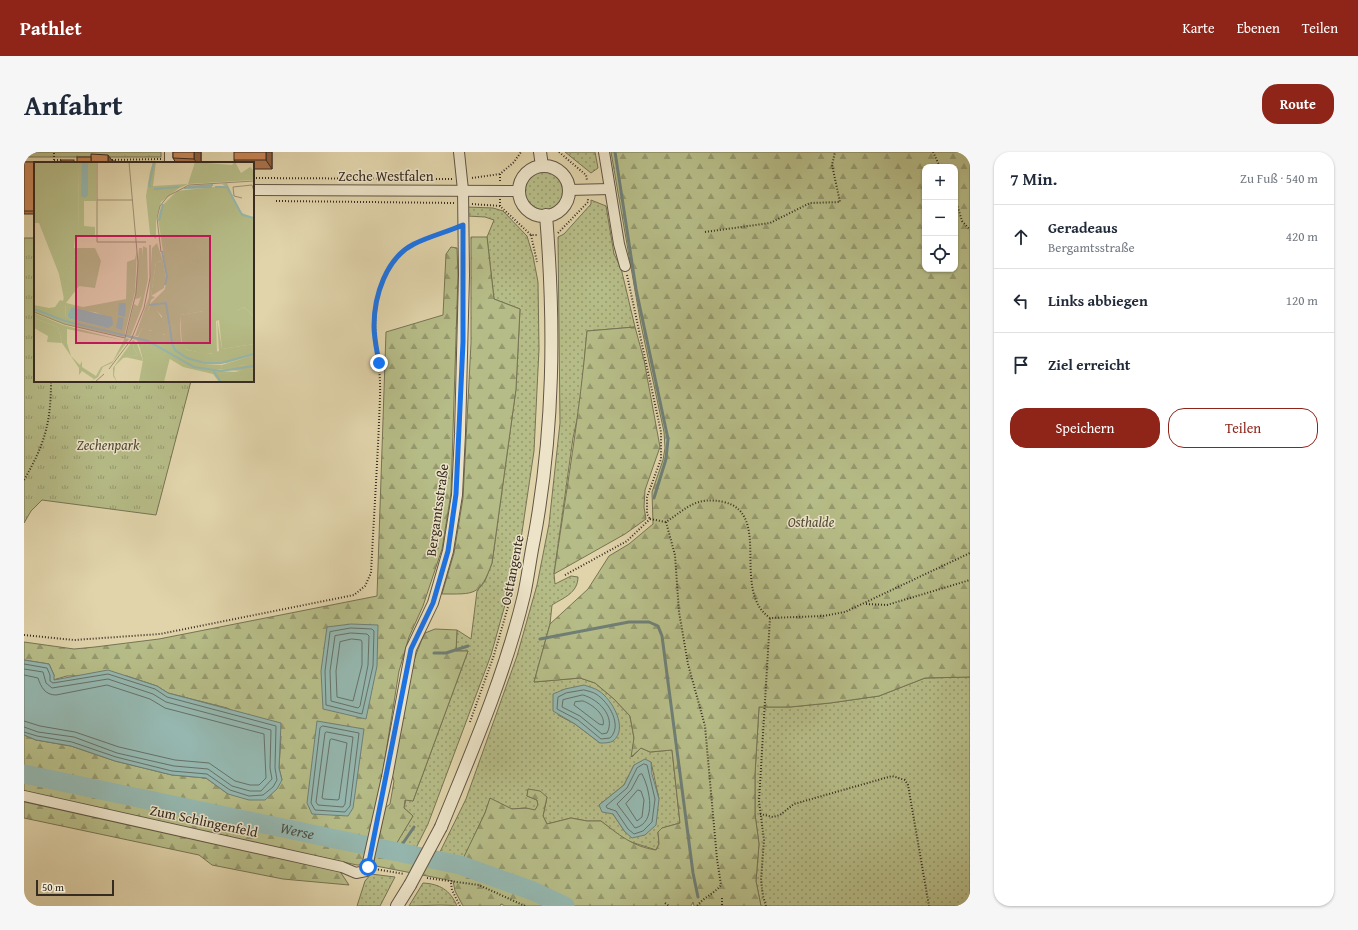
<!DOCTYPE html>
<html lang="de">
<meta charset="utf-8">
<style>
body{margin:0;font-family:"Gentium Book Plus",serif;background:#f6f6f7;color:#1f2937}
.controls{position:absolute;right:12px;top:12px;display:grid;overflow:hidden;border-radius:8px;box-shadow:0 1px 3px #0004}
.controls button{width:36px;height:36px;display:grid;place-items:center;padding:0;border:0;border-bottom:1px solid #e0e1e3;background:#fff;color:#1f2937;font:20px sans-serif}
.scale{position:absolute;left:12px;bottom:10px;width:78px;box-sizing:border-box;padding-left:4px;border:2px solid #362b21;border-top:0;font-size:11px;line-height:14px;white-space:nowrap;color:#362b21;-webkit-text-stroke:3px #ece3c8;paint-order:stroke}
.stop{position:absolute;width:12px;height:12px;margin:-9px;border:3px solid #1a73e8;border-radius:50%;background:#fff}
.stop.end{background:#1a73e8;border-color:#fff;box-shadow:0 1px 4px #0008}
.list{margin:0;padding:0;list-style:none}
h2{display:flex;justify-content:space-between;align-items:center;height:52px;margin:0;padding:0 16px;font-size:17px}
h2 small{font-size:13px;font-weight:400;color:#747a83}
.list li{display:grid;grid-template-columns:26px 1fr auto;gap:12px;align-items:center;box-sizing:border-box;height:64px;padding:0 16px;border-top:1px solid #e0e1e3}
.list b{display:block;font-size:15px;white-space:nowrap}
.list p{margin:0;font-size:13px;white-space:nowrap;color:#747a83}
.list em{font-size:13px;font-style:normal;color:#747a83}
.actions{display:flex;gap:8px;padding:12px 16px}
.actions a{flex:1;padding:9px 0;border:1px solid #8f2418;border-radius:16px;text-align:center;font-size:14px;color:#8f2418}
.actions .main{background:#8f2418;color:#fff}
.icon{flex:none;width:22px;height:22px;fill:none;stroke:currentColor;stroke-width:2;stroke-linecap:round;stroke-linejoin:round}
.map{position:relative;flex:none;width:946px;height:754px;overflow:hidden;border-radius:16px}
header{display:flex;align-items:center;gap:24px;box-sizing:border-box;height:56px;padding:0 20px;background:#8f2418;color:#fff}
header strong{font-size:19px}
nav{display:flex;gap:22px;margin-inline-start:auto;font-size:14px}
.intro{display:flex;align-items:center;justify-content:space-between;box-sizing:border-box;height:96px;padding:0 24px}
h1{margin:0;font-size:28px}
.button{padding:10px 18px;border-radius:16px;background:#8f2418;color:#fff;font-size:14px;font-weight:700}
main{display:flex;gap:24px;padding:0 24px}
aside{flex:1;background:#fff;border-radius:16px;box-shadow:0 1px 3px #0004}
.map>svg:first-child{display:block}
.grass{fill:url(#grass-dots);stroke:#767454;fill-rule:evenodd}
.forest{fill:url(#forest-firs);stroke:#767454;fill-rule:evenodd}
.park{fill:url(#park-tufts);stroke:#767454}
.water{fill:#95b7af;stroke:#6f7f76}
.lines{fill:none;stroke-linecap:round;stroke-linejoin:round}
.shore{stroke:#667168;stroke-width:1}
.stream{stroke:#6f7f76;stroke-width:3}
.river{stroke:#95b7af;stroke-width:19}
.minor-casing{stroke:#615544;stroke-width:12}
.tertiary-casing{stroke:#615544;stroke-width:14}
.path{stroke:#362b21;stroke-width:2;stroke-dasharray:1 2;stroke-linecap:butt}
.minor{stroke:#ece3c8;stroke-width:10}
.tertiary{stroke:#ece3c8;stroke-width:12}
.tertiary-bridge-casing{stroke:#615544;stroke-width:14;stroke-linecap:butt}
.tertiary-bridge{stroke:#ece3c8;stroke-width:12}
.wall{fill:#ad734c;stroke:#362b21}
.shaded-wall{fill:#8d5e3e;stroke:#362b21}
.building{fill:#c98658;stroke:#362b21}
.route{stroke:#1a73e8;stroke-width:5}
.labels{text-anchor:middle;stroke-width:3;stroke-linejoin:round;paint-order:stroke}
.street-label{font-size:14px;fill:#362b21;stroke:#ece3c8}
.park-label{font-size:14px;font-style:italic;fill:#504835;stroke:#ece3c8}
.water-label{font-size:15px;font-style:italic;fill:#4e4e44;stroke:#ece3c8}
.inset-river{fill:none;stroke:#95b7af;stroke-width:2}
.inset-road{fill:none;stroke:#9d9074;stroke-width:1}
.view{fill:#c2185b;fill-opacity:0.15;stroke:#c2185b;stroke-width:2}
.inset-edge{fill:none;stroke:#362b21;stroke-width:2}
</style>
<header>
<strong>Pathlet</strong>
<nav><a>Karte</a><a>Ebenen</a><a>Teilen</a></nav>
</header>
<div class="intro"><h1>Anfahrt</h1><a class="button">Route</a></div>
<main>
<div class="map">
<svg width="946" height="754" viewBox="0 0 946 754">
<defs>
<pattern id="grass-dots" width="8" height="8" patternUnits="userSpaceOnUse"><rect width="8" height="8" fill="#b6bc87"/><path d="M2 2h.1M6 6h.1" fill="none" stroke="#95996e" stroke-width="1.8" stroke-linecap="round"/></pattern>
<pattern id="forest-firs" width="22" height="20" patternUnits="userSpaceOnUse"><rect width="22" height="20" fill="#b6bc87"/><path d="M5 1l3.5 6h-7zM16 11l3.5 6h-7z" fill="#95996e"/></pattern>
<pattern id="park-tufts" width="24" height="20" patternUnits="userSpaceOnUse"><rect width="24" height="20" fill="#b6bc87"/><path d="M3 7l-1-3M5 7V3M7 7l1-3M15 17l-1-3M17 17v-4M19 17l1-3" fill="none" stroke="#95996e"/></pattern>
</defs>
<rect width="100%" height="100%" fill="#e1d4ab"/>
<filter id="stains"><feTurbulence type="fractalNoise" baseFrequency=".005" numOctaves="4"/><feColorMatrix values="0 0 0 0 .2 0 0 0 0 .09 0 0 0 0 .02 0 0 0 .5 -.17"/></filter>
<radialGradient id="worn" r=".72"><stop offset=".6" stop-color="#630" stop-opacity="0"/><stop offset="1" stop-color="#630" stop-opacity=".3"/></radialGradient>
<g class="grass">
<path d="M541,0H571L574,16L567,21Z"/>
<circle cx="520" cy="38" r="20"/>
<path d="M567,48L582,54L590,102L597,116L611,175L563,179L556,254L549,286L530,422L531,432L547,424L554,425C554,441 539,446 528,453L526,472L510,530L556,526L571,531L590,547L606,564L610,586L608,605L617,596L626,600L648,598L656,671L638,676L634,680L635,692L632,698L601,688L577,669H563L547,666L523,672L519,664L523,645L504,637L503,644L513,648L514,653L511,659L502,656L488,657L466,647L461,661L439,708L414,704L442,647L493,504L513,433L525,372L536,271L534,85L540,82L567,52ZM541,537L576,591L551,572L534,563ZM627,610L635,647L601,680L589,662L575,653L600,633L610,613Z"/>
<path d="M442,55L469,56L479,59L503,84L509,104L514,130L515,197L510,299L497,387L484,442L467,503L404,672L390,700L369,696L389,664L380,656L382,647L389,649L444,499H432L433,478L447,487L453,439L461,429L468,411L492,237L496,157L470,147L463,85L470,68L461,65L443,64Z"/>
<path d="M946,525V754H737L732,729L735,692L731,662V622L735,555H766L806,551L855,544L901,526Z"/>
<path d="M347,722L371,725L356,754H333L341,729Z"/>
<path d="M399,731C416,732 426,738 433,754C417,752 401,754 385,754Z"/>
</g>
<g class="forest">
<path d="M587,0H946V525L901,526L855,544L806,551L766,555H735L731,622V662L735,692L732,729L737,754H670L669,750L667,754H481L477,752L476,754H439L431,739L429,729L352,714L350,710L361,656L366,652L370,629L368,622C376,576 380,524 401,481L411,477L433,478L432,499H444L389,649L381,648L380,656L389,664L368,699L436,713L461,661L466,646L488,657L502,656L511,658L514,653L513,648L503,644L504,637L516,639L523,645L519,664L523,672L547,666L563,669H577C594,682 609,695 632,698L635,692L634,680L638,676L656,671L648,598L626,600L617,596L607,605L610,586L606,564L590,547L571,531L556,526L510,530L526,472L564,437L585,404L605,392L629,372L628,340L639,308L641,296L640,280L617,173ZM901,15H931V117H901Z"/>
<path d="M447,85H463L470,147L496,157L492,237L468,411C456,444 451,442 418,442L430,401L439,346L447,191Z"/>
<path d="M427,95L433,96L434,123L427,341L418,397L399,454L385,485L375,519L358,625L341,709L338,713H333L0,641V583L12,588L47,594L91,609L148,623L182,626L204,642L258,628L255,616L257,584L203,556L144,541L133,534L103,524H43L29,528L30,523L25,512L0,508V490L50,497L71,495L135,487L353,444L362,180L419,163L422,102Z"/>
<path d="M611,175L620,208L636,295L621,338L620,355L622,367L601,382L530,422C542,341 556,260 563,179Z"/>
<path d="M0,649L315,718L325,733L259,727L188,713L175,703L0,666Z"/>
</g>
<g class="park">
<rect x="0" y="0" width="137" height="5"/>
<path d="M0,86H11V229H167L132,363L18,348L7,359L0,371Z"/>
</g>
<g class="water">
<path d="M327,472L354,473L353,514L342,567L299,557L297,519L303,475Z"/>
<path d="M0,508L25,512L30,523V528L84,518L133,534L144,541L257,571L255,616L258,628L253,637L241,648H225L204,642L182,626L148,623L91,609L47,594L12,588L0,583Z"/>
<path d="M560,533C565,535 571,536 575,539C588,547 605,577 589,589C586,591 580,591 576,591L551,572L529,559V542L541,537Z"/>
<path d="M293,569L340,577L329,656L324,664L288,662L283,651Z"/>
<path d="M621,607L627,610L628,622L635,647L632,673L621,683L608,686L601,680L589,662L578,660L575,653L600,633L610,613Z"/>
</g>
<g class="lines">
<g class="shore">
<path d="M327,476L348,477L350,479L349,514L338,562L302,553L301,519L306,480Z"/>
<path d="M327,481L343,482L345,484L344,513L336,554L334,556L307,549L306,519L311,484Z"/>
<path d="M328,487L337,488L338,490V513L329,549L313,545L312,519L316,490Z"/>
<path d="M0,512L23,516L26,523V529L29,531L84,522L131,537L143,545L252,574L251,616L253,628L249,635L239,643L225,644L206,638L183,622L148,619L92,605L48,590L13,584L0,580"/>
<path d="M0,517L19,520L22,531L28,536L84,527L129,542L142,550L247,578L246,616L248,627L237,639H226L208,634L184,617L150,614L93,601L50,585L14,580L0,575"/>
<path d="M0,523L14,526C17,535 21,543 32,543L83,533L126,547L141,556L240,582L242,626L235,633H226L211,629L185,611L151,608L95,595L51,580L16,574L0,569"/>
<path d="M560,538C564,539 569,540 572,542C585,550 599,574 586,586L577,587L554,568L533,557L534,545L542,541Z"/>
<path d="M559,543C574,547 592,564 583,581L578,582L556,564L538,555L539,548Z"/>
<path d="M559,549C568,552 582,563 579,573L575,572L550,553L551,550Z"/>
<path d="M299,574L335,581L326,654L321,660L291,658L287,651L296,576Z"/>
<path d="M303,580L329,585L321,652L319,655L294,653L292,650L301,581Z"/>
<path d="M308,587L323,591L315,647L314,648L300,647L298,646L306,588Z"/>
<path d="M620,612L623,613L631,647L628,670L619,679L610,682L604,677L592,659L583,656L582,654L603,636L613,616Z"/>
<path d="M618,622C626,637 633,671 611,676L593,652L607,638L615,623Z"/>
<path d="M614,638L617,639L620,648L618,665L613,669L602,652Z"/>
</g>
<g class="stream">
<path d="M591,0L612,137L644,287L642,307L630,346"/>
<path d="M516,487L605,470H625L634,474L638,484L669,721L674,745"/>
<path d="M410,501H422L444,494"/>
<path d="M373,700L390,675"/>
</g>
<path class="river" id="s1" d="M0,622L436,713L509,739L541,754"/>
<defs>
<g id="minor">
<path d="M580,0L595,92L601,114"/>
<path d="M146,11V0"/>
<path d="M229,38L495,39"/>
<path d="M545,38L586,37"/>
<path d="M0,644L318,715L332,721L342,719L363,625L387,497L409,451L424,399L433,343L436,282L440,123L439,38L435,0"/>
</g>
<g id="tertiary">
<path d="M516,0L518,14"/>
<circle cx="520" cy="39" r="25"/>
<path d="M417,675C448,599 481,523 500,443C504,425 506,406 510,387C530,279 531,173 522,63"/>
<path d="M373,754L386,733"/>
</g>
</defs>
<use href="#minor" class="minor-casing"/>
<use href="#tertiary" class="tertiary-casing"/>
<g class="path">
<path d="M535,0L562,23L563,28"/>
<path d="M909,0L916,15"/>
<path d="M30,8H39"/>
<path d="M85,8L137,7"/>
<path d="M30,11V0"/>
<path d="M229,26L428,27"/>
<path d="M448,26L476,22"/>
<path d="M476,29V22L490,10L497,0"/>
<path d="M931,46L938,69L946,78"/>
<path d="M476,47V54L507,83H514"/>
<path d="M252,49L430,51"/>
<path d="M448,52L476,54"/>
<path d="M681,80L746,71L786,51L816,50L808,13L811,0"/>
<path d="M534,81L564,50V46"/>
<path d="M507,83L513,110"/>
<path d="M603,123L637,280V307L623,345V362L626,367"/>
<path d="M0,328C21,292 27,270 27,229"/>
<path d="M626,367L642,370C663,356 672,344 700,350C749,362 706,438 746,466L799,464L821,460L946,401"/>
<path d="M642,370L651,403L655,460L664,512L681,574L693,707L697,733C690,742 680,745 673,754"/>
<path d="M541,423L603,389L626,367"/>
<path d="M842,452L863,453L946,428"/>
<path d="M0,483L50,488L136,482L330,443L341,434L347,421C350,362 354,303 356,245C358,196 337,154 370,109C383,90 411,84 431,77"/>
<path d="M446,570L470,503L488,441"/>
<path d="M736,662L749,665L756,663L770,652L868,624L881,628L884,633L905,754"/>
<path d="M351,717L380,722"/>
<path d="M403,726L455,733L501,754"/>
<path d="M427,731L428,738L436,754"/>
<path d="M698,746V754"/>
<path d="M641,751L645,754"/>
<path d="M742,754L739,744L737,728L740,688L735,649L746,466"/>
</g>
<use href="#minor" class="minor"/>
<use href="#tertiary" class="tertiary"/>
<defs>
<path id="tertiary-bridge" d="M386,733L417,675"/>
</defs>
<use href="#tertiary-bridge" class="tertiary-bridge-casing"/>
<use href="#tertiary-bridge" class="tertiary-bridge"/>
</g>
<g class="wall">
<path d="M149,0H177V11H152L149,6Z"/>
<path d="M248,0V17H229V11H212L210,8Z"/>
<path d="M0,10H17L18,11H11V62H0Z"/>
</g>
<g class="shaded-wall">
<path d="M170,0H177V11H173L170,7Z"/>
<path d="M242,0H248V17L242,8Z"/>
<path d="M84,3L90,11H84Z"/>
</g>
<g class="building">
<path d="M149,0H170V7L149,6Z"/>
<rect x="210" y="0" width="32" height="8"/>
<path d="M67,2L84,3V11H67Z"/>
<rect x="53" y="5" width="14" height="6"/>
<rect x="37" y="8" width="13" height="3"/>
<path d="M89,9H92L93,11H89Z"/>
<path d="M0,10H17V11H11V59H0Z"/>
</g>
<g class="lines">
<path class="route" d="M344,715L387,497L409,451L424,399L432,342L439,190V73C423,80 406,84 390,92C362,106 350,144 350,174C350,186 353,199 355,211"/>
</g>
<g class="labels">
<g class="street-label">
<text x="362" y="29">Zeche Westfalen</text>
<text transform="translate(413 358) rotate(-82)" y="5">Bergamtsstraße</text>
<text transform="translate(488 418) rotate(-79)" y="5">Osttangente</text>
<text transform="translate(180 669) rotate(12)" y="5">Zum Schlingenfeld</text>
</g>
<g class="park-label">
<text x="84" y="298">Zechenpark</text>
<text x="787" y="375">Osthalde</text>
</g>
<g class="water-label">
<text dy="5" stroke="none"><textPath href="#s1" startOffset="279">Werse</textPath></text>
</g>
</g>
<g transform="translate(10 10)">
<rect width="220" height="220" fill="#e1d4ab"/>
<path d="M0,0H45L44,72H38V88H42L30,137L25,112L5,61H0ZM122,0L119,24L154,22L145,26L127,40L122,57V77L116,72L112,34L116,10L119,0ZM123,81L129,99L122,100L117,134L121,135L117,138L114,149H123L130,159H134L135,169L132,173L108,166L104,174H101L115,135L118,86ZM105,82L113,86L114,117L108,145L97,173H94L96,166L107,135L109,84ZM210,145L220,155V182L188,187L185,158L182,159L183,191L172,192L154,188L148,184L146,153L170,149H203ZM0,156L24,165L28,181H33L37,194L46,203L48,199V205L62,214L67,205L79,199L91,176L95,177L78,201L69,205L64,215L56,220L60,217L48,209L45,213V206L28,181L13,180L14,174L0,166ZM99,178L103,181H100L99,185L104,193L89,196L81,204L80,213L83,220L79,214V206ZM110,181L136,196L130,220H105L109,198L106,187ZM220,193V199L216,202L187,207L188,203ZM220,209V220H189L184,212Z" fill="#b6bc87"/>
<path d="M161,0L198,3L201,0L207,11L216,5L220,9V18L154,22ZM193,21L206,50L220,56V155L210,145L203,149H170L146,153V162L147,181L153,188L176,192L185,189L183,157L188,187L220,182V193L193,201L170,202L155,198L170,202L188,203L187,207L179,208L183,209L201,210L220,206V209L212,211L185,212L189,220H185L179,212L149,205L110,181L106,187L103,178L92,175L100,142L105,145L94,173L104,175L108,166L114,167L113,164L116,169H124L130,173L135,169L134,159L128,160V154L123,149H114L117,141L131,127L133,116L124,56L127,45L143,29L191,24L188,22ZM105,86H108L109,95L112,96V108L108,132L106,136L101,137ZM103,88L101,130L90,175L30,162L0,150V143L15,146L21,145L26,138L29,139L31,156L32,141L49,145L92,137L93,100L101,97ZM37,145L46,149L61,150L78,157V161L71,165L36,157L33,154ZM129,99L132,116L130,126L117,134L122,100ZM0,151L29,163L88,178L33,167V181H28L24,165L0,156ZM100,181H103L109,199L91,195L104,193L99,185Z" fill="#b6bc87" fill-rule="evenodd"/>
<path d="M220,199V206L209,209L178,207L211,203Z" fill="#b6bc87"/>
<path d="M45,0H62V39H50V64L61,65V75H41L40,86H61L67,99L61,126L45,124L32,141L31,156L28,153L29,139L42,88H38L37,72H44Z" fill="#b6bc87"/>
<path d="M48,0H54V33L51,36L47,34ZM85,141H92L91,155L84,153ZM37,145L78,155L79,163L74,166L36,157L33,154ZM84,155L90,156L88,168L82,166Z" fill="#95b7af"/>
<path class="inset-river" d="M117,25L115,23L120,0M154,25L179,23M181,25H193L208,53L220,56M150,26L178,25M120,27L145,25M125,59L129,42M128,89L133,115L131,123M115,143L132,141L138,180M0,147L31,159L114,179L160,205L187,209L220,204M138,181L141,188L153,196L171,201H187L220,192M178,207L187,220"/>
<path class="inset-road" d="M63,0V80H112M208,36L200,34L199,25L218,23L220,29M63,38H99M127,90L123,56L126,44L134,34L155,23L220,19M0,150L30,162L91,176L102,131L104,101L95,0M75,207L97,178L110,146L116,116V83M61,220L70,212"/>
<path class="view" d="M42,74H176V181H42Z"/>
<rect width="220" height="220" class="inset-edge"/>
</g>
<rect width="100%" height="100%" filter="url(#stains)"/>
<rect width="100%" height="100%" fill="url(#worn)"/>
</svg>
<div class="controls">
<button>+</button>
<button>−</button>
<button><svg class="icon" aria-label="locate" viewBox="0 0 24 24"><circle cx="12" cy="12" r="6"/><path d="M12 2v4M12 18v4M2 12h4M18 12h4"/></svg></button>
</div>
<div class="scale">50 m</div>
<div class="stop" style="left:344px;top:715px"></div>
<div class="stop end" style="left:355px;top:211px"></div>
</div>
<aside>
<h2>7 Min.<small>Zu Fuß · 540 m</small></h2>
<ul class="list">
<li><svg class="icon" aria-label="ahead" viewBox="0 0 24 24"><path d="M12 20V5M6 11l6-6 6 6"/></svg><div><b>Geradeaus</b><p>Bergamtsstraße</p></div><em>420 m</em></li>
<li><svg class="icon" aria-label="left" viewBox="0 0 24 24"><path d="M17 20v-9H6M10 6l-5 5 5 5"/></svg><div><b>Links abbiegen</b></div><em>120 m</em></li>
<li><svg class="icon" aria-label="arrive" viewBox="0 0 24 24"><path d="M6 21V4h12l-3 4 3 4H6"/></svg><div><b>Ziel erreicht</b></div></li>
</ul>
<div class="actions"><a class="main">Speichern</a><a>Teilen</a></div>
</aside>
</main>
